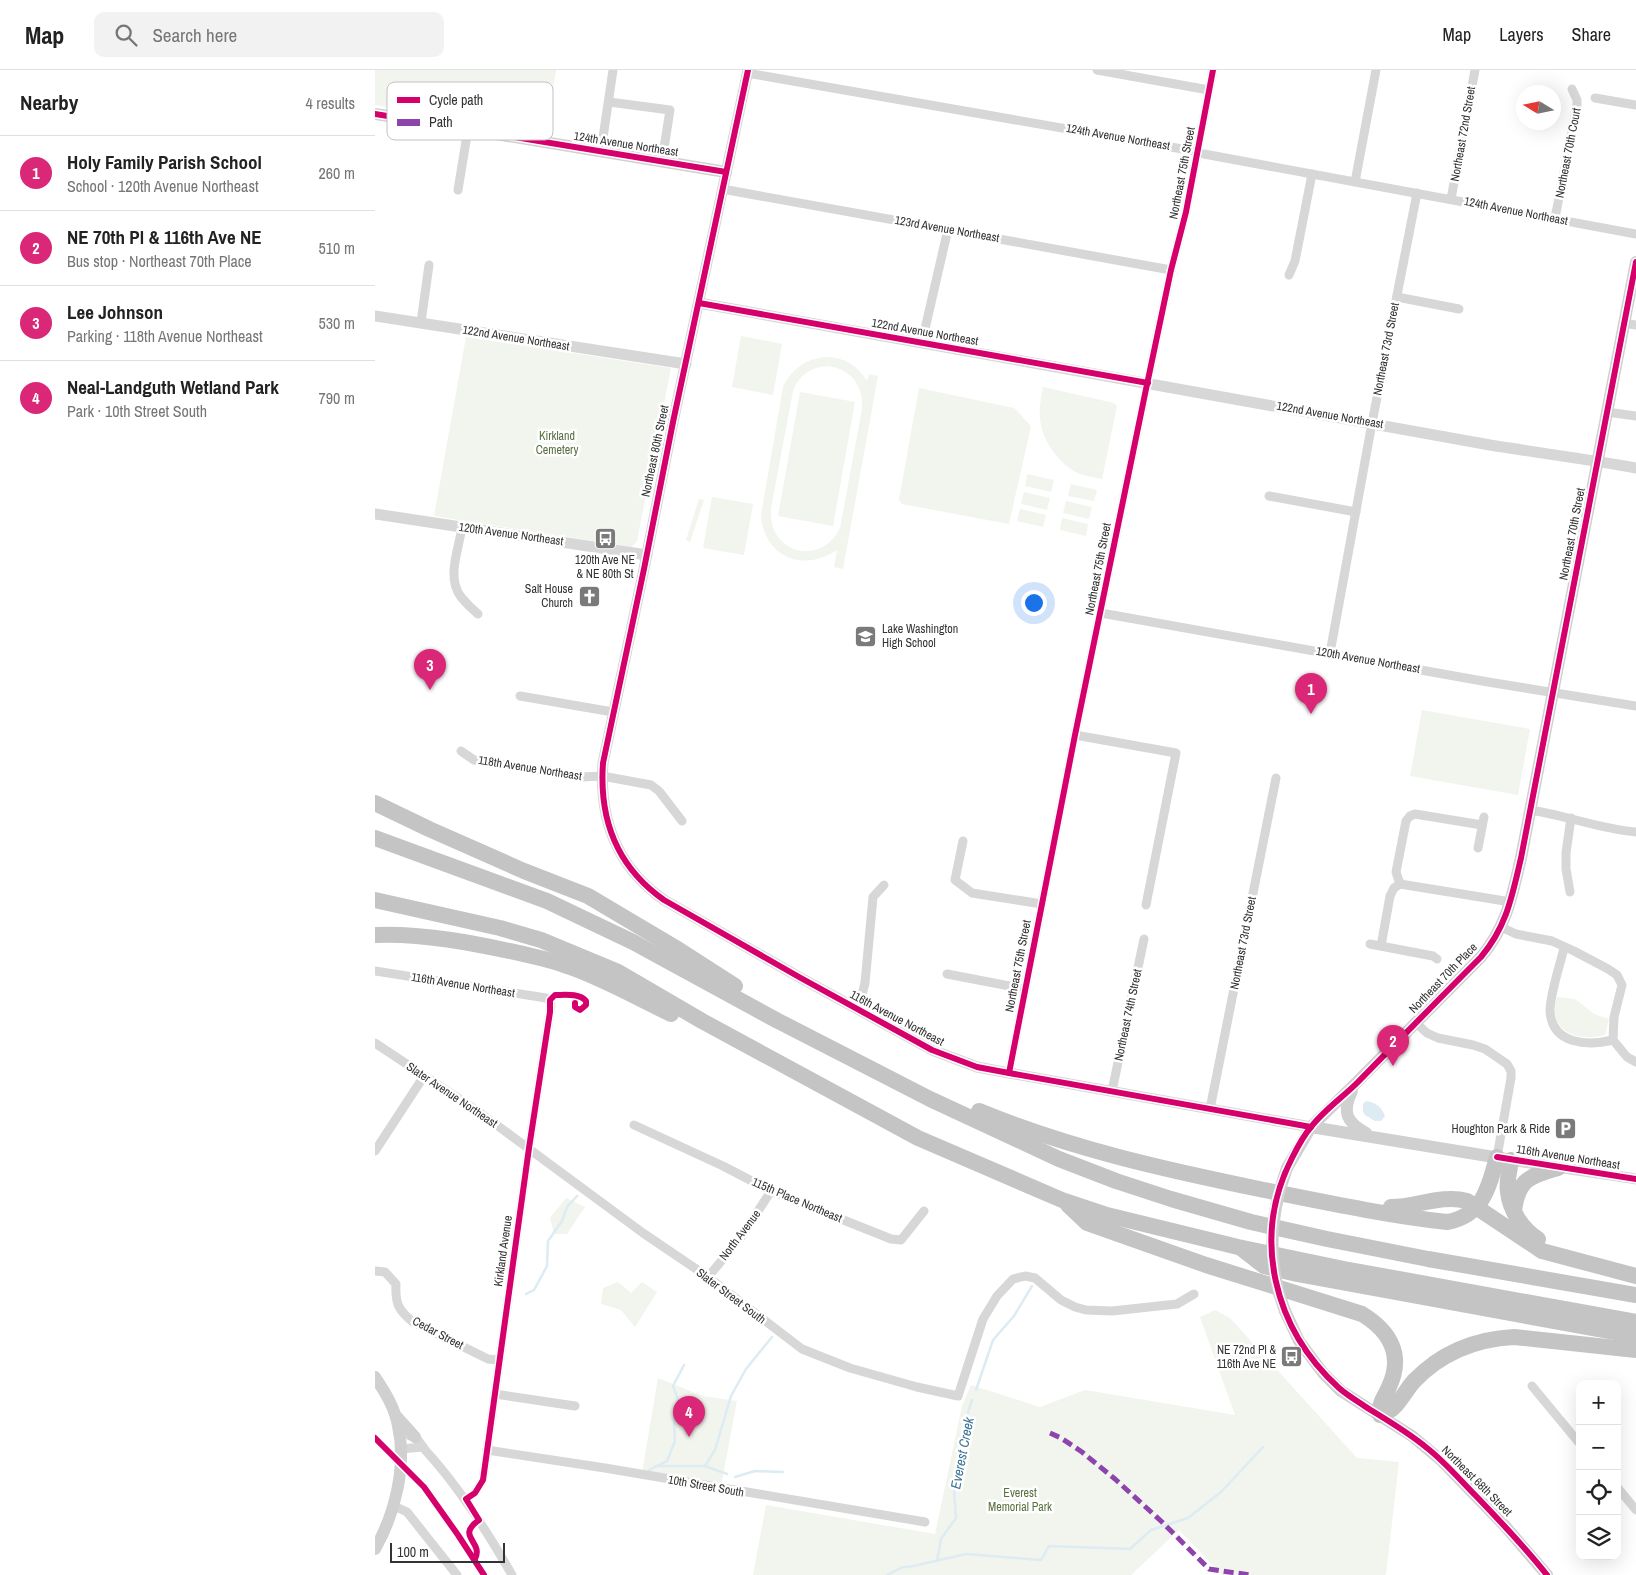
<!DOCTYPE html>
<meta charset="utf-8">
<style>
body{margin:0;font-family:"Archivo Narrow",sans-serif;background:#f2f2f2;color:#222}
.controls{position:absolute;right:15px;bottom:15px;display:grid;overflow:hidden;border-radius:10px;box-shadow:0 5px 20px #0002}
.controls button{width:45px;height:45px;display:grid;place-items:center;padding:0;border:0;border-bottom:1px solid #e0e0e0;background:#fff;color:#222;font:25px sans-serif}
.compass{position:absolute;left:1141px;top:15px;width:45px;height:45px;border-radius:50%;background:#fff;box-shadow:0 5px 20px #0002;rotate:280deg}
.scale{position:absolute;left:15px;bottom:12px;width:115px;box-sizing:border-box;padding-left:5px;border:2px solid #333;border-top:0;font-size:14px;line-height:18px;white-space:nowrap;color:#333;-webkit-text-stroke:4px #fff;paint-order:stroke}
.you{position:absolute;left:658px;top:532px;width:18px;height:18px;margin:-12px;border:4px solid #fff;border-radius:50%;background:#1a73e8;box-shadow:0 0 0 8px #1a73e833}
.badge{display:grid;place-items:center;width:32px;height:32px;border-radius:50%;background:#db2777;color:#fff;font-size:16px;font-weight:700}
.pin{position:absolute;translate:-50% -41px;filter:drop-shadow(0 1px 2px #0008)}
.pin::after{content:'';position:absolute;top:26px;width:18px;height:15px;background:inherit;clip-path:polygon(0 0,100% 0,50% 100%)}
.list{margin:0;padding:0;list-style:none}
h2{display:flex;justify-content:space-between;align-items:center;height:65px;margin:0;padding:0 20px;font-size:21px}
h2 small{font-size:16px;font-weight:400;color:#767676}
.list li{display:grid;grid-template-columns:32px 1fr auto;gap:15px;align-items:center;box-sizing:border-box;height:75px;padding:0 20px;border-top:1px solid #e0e0e0}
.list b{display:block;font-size:19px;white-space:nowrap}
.list p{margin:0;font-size:16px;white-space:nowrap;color:#767676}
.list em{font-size:16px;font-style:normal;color:#767676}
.icon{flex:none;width:28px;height:28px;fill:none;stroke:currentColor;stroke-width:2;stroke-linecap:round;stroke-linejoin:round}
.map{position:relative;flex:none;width:1261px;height:1505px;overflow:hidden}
header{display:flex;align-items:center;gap:30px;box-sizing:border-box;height:70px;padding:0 25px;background:#fff;border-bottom:1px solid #e0e0e0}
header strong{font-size:24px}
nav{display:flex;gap:28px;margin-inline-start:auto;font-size:18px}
.search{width:350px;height:45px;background:#f2f2f2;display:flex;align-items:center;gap:12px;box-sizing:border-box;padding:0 18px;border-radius:10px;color:#767676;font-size:19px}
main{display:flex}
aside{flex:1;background:#fff}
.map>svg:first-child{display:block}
.green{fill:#f1f5ed;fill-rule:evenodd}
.water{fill:#ddebf3}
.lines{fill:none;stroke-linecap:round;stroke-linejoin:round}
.stream{stroke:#ddebf3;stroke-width:2.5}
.minor{stroke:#d7d7d7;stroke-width:9}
.tertiary{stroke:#d7d7d7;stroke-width:11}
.secondary{stroke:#d0d0d0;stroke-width:12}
.motorway{stroke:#c4c4c4;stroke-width:16}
.secondary-bridge{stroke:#d0d0d0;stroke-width:12}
.quiet{stroke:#8e44ad;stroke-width:5;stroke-dasharray:10 5;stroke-linecap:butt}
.cycleway-casing{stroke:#fff;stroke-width:9}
.cycleway{stroke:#d6006c;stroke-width:6}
.labels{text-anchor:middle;stroke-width:5;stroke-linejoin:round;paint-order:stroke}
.street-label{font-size:12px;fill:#333;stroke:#fff}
.park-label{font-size:12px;fill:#56703f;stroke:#fff}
.poi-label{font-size:12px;fill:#333;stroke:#fff;text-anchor:end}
.water-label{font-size:14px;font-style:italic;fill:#3f7597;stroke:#fff}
.key{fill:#fff;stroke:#c2c2c2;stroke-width:1}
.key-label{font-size:14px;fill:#333}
</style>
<header>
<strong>Map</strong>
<div class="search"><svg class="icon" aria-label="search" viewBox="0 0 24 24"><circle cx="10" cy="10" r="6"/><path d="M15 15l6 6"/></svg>Search here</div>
<nav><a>Map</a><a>Layers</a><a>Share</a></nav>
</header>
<main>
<aside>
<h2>Nearby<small>4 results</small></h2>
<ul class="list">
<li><span class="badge">1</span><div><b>Holy Family Parish School</b><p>School · 120th Avenue Northeast</p></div><em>260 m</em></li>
<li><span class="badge">2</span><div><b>NE 70th Pl &amp; 116th Ave NE</b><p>Bus stop · Northeast 70th Place</p></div><em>510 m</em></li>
<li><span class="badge">3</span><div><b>Lee Johnson</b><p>Parking · 118th Avenue Northeast</p></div><em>530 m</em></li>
<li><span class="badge">4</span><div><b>Neal-Landguth Wetland Park</b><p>Park · 10th Street South</p></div><em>790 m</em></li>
</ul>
</aside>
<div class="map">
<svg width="1261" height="1505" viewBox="0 0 1261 1505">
<rect width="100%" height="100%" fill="#fff"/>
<g class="green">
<path d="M0,0H181L171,63L0,35Z"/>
<path d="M366,266L407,274L398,325L357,317Z"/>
<path d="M91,267L296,298L262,471L257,477L59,446Z"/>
<path d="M453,287C470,288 483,296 492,311L494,304L503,306L468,499L459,497L462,480C428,503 389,487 386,445L408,317C417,298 432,288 453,287ZM453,296C476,299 489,316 487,339L465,458C446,498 392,483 396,438L418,321C424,305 436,297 453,296Z"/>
<path d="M668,317L739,333L742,336L727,409C717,407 706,406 697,400C681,389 666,368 665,348C664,338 666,327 668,317Z"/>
<path d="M544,318L639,338L656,356L634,454L527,434L524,430Z"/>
<path d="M425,322L480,332L458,456L403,446Z"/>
<path d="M652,404L679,410L676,422L650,416Z"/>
<path d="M696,414L722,420L719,431L693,426Z"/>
<path d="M649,422L675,428L672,440L646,434Z"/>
<path d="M337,427L378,434L369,485L328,478Z"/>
<path d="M324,429L329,430L315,472L311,470Z"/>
<path d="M691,431L717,437L714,449L688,443Z"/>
<path d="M645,439L671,445L668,457L642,451Z"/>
<path d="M687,448L713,454L711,466L685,460Z"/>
<path d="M1047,640L1155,659L1143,725L1035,706Z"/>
<path d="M1182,927L1200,929L1219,944L1234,949L1230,965C1202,972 1172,962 1182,927Z"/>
<path d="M191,1128L210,1137L192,1164H179L175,1148Z"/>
<path d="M243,1212L256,1223L267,1212L282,1222L260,1257L246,1240L226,1234L228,1218Z"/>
<path d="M840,1240L855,1248L982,1388L1024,1392L1011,1505H847L804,1460L756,1505H378L391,1435L560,1464L587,1336L596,1315L665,1337L710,1320L860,1345L825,1247Z"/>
<path d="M283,1308L328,1326L362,1331L346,1416L267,1403Z"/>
</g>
<path class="water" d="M991,1031C1001,1033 1006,1036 1010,1046L1006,1051H1000L990,1045L988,1042V1034Z"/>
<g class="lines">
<g class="stream">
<path d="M151,1224L159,1220L172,1196L173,1171L187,1151L192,1137L202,1126"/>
<path d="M601,1320L618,1270L639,1246L657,1216"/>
<path d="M281,1396H330L340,1380L356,1326L371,1299L397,1267"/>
<path d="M330,1396L352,1404"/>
<path d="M274,1400L292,1391L300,1371L299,1349L304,1332L298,1316L309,1295"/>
<path d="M360,1407L380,1401L408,1402"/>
<path d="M562,1491L566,1469L581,1448L579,1419L593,1342L597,1330"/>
<path d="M512,1505L528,1497H534L591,1484L666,1490L674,1476L755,1479L776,1460L813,1448L846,1422L888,1377"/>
</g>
<g class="minor">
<path d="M722,0L834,20"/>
<path d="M372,3L813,80L829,84L1261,164"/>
<path d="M1220,28L1261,35"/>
<path d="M234,32L295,40L287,91"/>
<path d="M226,81L238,0"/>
<path d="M980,112L1001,0"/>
<path d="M347,119L796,200"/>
<path d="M83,120L93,59"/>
<path d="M1076,129L1100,0"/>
<path d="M1180,148L1202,35V30L1197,19"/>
<path d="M914,205L920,191L937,104"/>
<path d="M1022,227L1084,239"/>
<path d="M46,252L54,195"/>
<path d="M1248,253L1261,255"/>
<path d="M547,272L573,159"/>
<path d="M1232,342L1261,346"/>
<path d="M894,426L981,442"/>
<path d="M87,457C84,479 71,507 86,527C91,533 97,539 103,544"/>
<path d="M726,543L1113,612L1261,636"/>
<path d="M955,583L997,353L1042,123"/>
<path d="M145,626L238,642"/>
<path d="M700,665L801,683L771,835"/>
<path d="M86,681L99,690L207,707L227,706L276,715L284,721L307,751"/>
<path d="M1155,740C1190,745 1225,759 1261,762"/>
<path d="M588,771L580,810L597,823L667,834"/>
<path d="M1103,778L1109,747"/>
<path d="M1025,814L1021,802L1031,751L1035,746L1040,744L1107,755"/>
<path d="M1025,814L1136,832"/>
<path d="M1195,822L1191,799V783L1196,748"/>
<path d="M1126,857L1141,864L1177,871L1199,881L1233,899L1242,905L1247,915L1239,947L1238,970L1252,987L1261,992"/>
<path d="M995,874L1058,886L1062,889"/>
<path d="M1006,876L1015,826L1019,818L1025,814"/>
<path d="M1189,878C1185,895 1175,924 1175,941C1177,975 1213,976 1238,970"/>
<path d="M0,901L171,928L175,930L176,935L154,1078L108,1410L100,1423L91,1429"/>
<path d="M572,904L650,919"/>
<path d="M483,940L490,913L498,827L509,815"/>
<path d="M1041,953L1052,963L1063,968L1098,975L1110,979L1132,994L1136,1001V1008L1122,1087"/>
<path d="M0,973L104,1042L268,1163L333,1207L427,1279L475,1298L542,1317L583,1326L608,1249L622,1226L638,1209L650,1206L660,1208L686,1230L700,1237L711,1240L737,1241L802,1234L819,1224"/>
<path d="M634,1003L700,665L770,324L796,200L811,142L838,0"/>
<path d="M737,1021L769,869"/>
<path d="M835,1039L901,708"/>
<path d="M259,1055L348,1096L396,1121L516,1169L526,1170L549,1141"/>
<path d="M0,1081L49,1006"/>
<path d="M0,1201L10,1202L21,1214C20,1233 23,1240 38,1252L113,1289L123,1290"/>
<path d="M333,1207L367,1166L396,1121"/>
<path d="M1157,1316L1205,1374"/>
<path d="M120,1324L200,1336"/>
<path d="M35,1366C44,1367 45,1374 51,1381C85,1418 112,1461 137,1505"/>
<path d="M25,1379L48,1377"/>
<path d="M112,1380L230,1398L550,1452"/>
<path d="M1242,1417L1261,1440"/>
<path d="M19,1436L32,1442L82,1505"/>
</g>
<g class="tertiary">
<path d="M373,0L298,352L269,499L228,693C224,749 242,797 289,830L424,907L557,980L602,997L634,1003L936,1057"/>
<path d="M324,233L1115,375C1164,383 1212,389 1261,398"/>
<path d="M0,246L311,294"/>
<path d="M0,444L272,485"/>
<path d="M1136,1090C1178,1097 1220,1102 1261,1109"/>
</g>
<g class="secondary">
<path d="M0,44L351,102"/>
<path d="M977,1021C967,1042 971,1052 991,1063"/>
<path d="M936,1057L1131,1089"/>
<path d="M912,1098L936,1057L979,1015L1106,887C1132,856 1137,826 1146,788L1261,192"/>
<path d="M910,1241L924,1271L948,1303L966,1321L1037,1366L1067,1391L1130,1456L1172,1505"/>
<path d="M0,1307C10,1322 20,1338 23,1356C32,1396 20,1444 0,1479"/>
<path d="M22,1347L40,1367"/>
</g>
<g class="motorway">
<path d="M0,733L54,759L149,801L213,826L304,880L360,916"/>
<path d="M0,768L172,831L258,872L403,951L555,1029L684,1089L741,1111L796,1129L876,1152L952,1169L1053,1189L1261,1225"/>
<path d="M0,830L125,858L166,870L243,902L327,951L543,1068L687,1130L732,1145L863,1177L969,1199L1261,1252"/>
<path d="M0,865C47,863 98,873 144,883C160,887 177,890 192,896C228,908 262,928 296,944"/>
<path d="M604,1041C696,1079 792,1100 889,1120C949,1132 1010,1145 1072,1152C1107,1146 1114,1118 1122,1087"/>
<path d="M1136,1090C1135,1100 1131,1112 1133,1122C1135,1140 1147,1159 1163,1169"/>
<path d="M693,1135L712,1153L831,1195L987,1244C1015,1261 1029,1285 1014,1317C1008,1331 1005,1329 1005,1345C1009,1343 1015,1341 1018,1338C1024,1334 1033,1317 1039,1311C1066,1283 1100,1269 1139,1267L1261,1280"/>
<path d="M1016,1137C1041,1137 1067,1124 1092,1131L1167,1181L1261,1206"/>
<path d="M1139,1141C1143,1109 1155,1106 1183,1098"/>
<path d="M867,1179L889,1196L922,1204L1261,1266"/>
</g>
<path class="secondary-bridge" d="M910,1241C892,1194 894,1146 912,1098"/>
<path class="quiet" d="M675,1363L686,1368L707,1382L740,1409L787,1452L834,1499L875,1505"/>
<defs>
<g id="cycleway">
<path d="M373,0L298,352L269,499L228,693C224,749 242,797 289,830L424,907L557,980L602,997L634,1003L936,1057"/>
<path d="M0,44L351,102"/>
<path d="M324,233L773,313"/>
<path d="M634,1003L700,665L770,324L796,200L811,142L838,0"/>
<path d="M1122,1087L1261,1109"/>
<path d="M0,1368L49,1417L83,1465L109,1505"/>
<path d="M100,1489C109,1471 80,1467 104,1450L91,1429L100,1423L108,1410L154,1078L175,942V930L180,925C190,925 204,923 211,931V935L205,940L200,937V933"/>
<path d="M1172,1505C1150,1477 1126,1452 1101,1426C1085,1410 1070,1392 1052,1378C1034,1363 1014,1351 994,1339C984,1332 973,1326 964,1318C899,1259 876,1168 917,1088C922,1078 928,1066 936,1057C949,1040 968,1027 983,1012C1024,970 1065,928 1106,887C1132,856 1137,826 1146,788L1261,192"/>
</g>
</defs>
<use href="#cycleway" class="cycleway-casing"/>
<use href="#cycleway" class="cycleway"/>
</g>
<defs>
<symbol id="bus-square" viewBox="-11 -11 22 22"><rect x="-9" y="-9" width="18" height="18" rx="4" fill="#7a7a7a" stroke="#fff"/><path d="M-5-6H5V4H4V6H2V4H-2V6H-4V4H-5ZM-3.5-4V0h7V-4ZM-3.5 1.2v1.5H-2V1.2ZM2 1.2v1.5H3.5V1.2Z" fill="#fff"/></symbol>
<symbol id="church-square" viewBox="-11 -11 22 22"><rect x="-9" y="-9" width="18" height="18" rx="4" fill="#7a7a7a" stroke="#fff"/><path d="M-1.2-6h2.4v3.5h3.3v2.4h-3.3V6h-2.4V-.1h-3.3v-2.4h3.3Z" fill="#fff"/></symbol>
<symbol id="school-square" viewBox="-11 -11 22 22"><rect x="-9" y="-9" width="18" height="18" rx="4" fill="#7a7a7a" stroke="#fff"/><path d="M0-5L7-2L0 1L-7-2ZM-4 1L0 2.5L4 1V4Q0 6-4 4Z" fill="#fff"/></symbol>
<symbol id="parking-square" viewBox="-11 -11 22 22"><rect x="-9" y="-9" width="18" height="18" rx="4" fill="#7a7a7a" stroke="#fff"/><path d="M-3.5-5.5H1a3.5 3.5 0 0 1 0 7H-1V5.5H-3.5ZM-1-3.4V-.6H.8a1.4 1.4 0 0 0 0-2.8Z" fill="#fff"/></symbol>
</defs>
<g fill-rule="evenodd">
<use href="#bus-square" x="218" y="456" width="25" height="25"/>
<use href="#church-square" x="202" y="514" width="25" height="25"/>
<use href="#school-square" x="478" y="554" width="25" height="25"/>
<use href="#parking-square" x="1178" y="1046" width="25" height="25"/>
<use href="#bus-square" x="904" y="1274" width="25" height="25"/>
</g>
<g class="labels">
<g class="street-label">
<text transform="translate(1088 64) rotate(-80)" y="4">Northeast 72nd Street</text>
<text transform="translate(743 67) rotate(10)" y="4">124th Avenue Northeast</text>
<text transform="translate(251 74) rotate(9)" y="4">124th Avenue Northeast</text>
<text transform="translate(1193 83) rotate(-79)" y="4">Northeast 70th Court</text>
<text transform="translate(807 103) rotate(-79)" y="4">Northeast 75th Street</text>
<text transform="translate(1141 141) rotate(11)" y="4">124th Avenue Northeast</text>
<text transform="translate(572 159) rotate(10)" y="4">123rd Avenue Northeast</text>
<text transform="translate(550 262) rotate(10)" y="4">122nd Avenue Northeast</text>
<text transform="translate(141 268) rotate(9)" y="4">122nd Avenue Northeast</text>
<text transform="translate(1011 279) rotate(-79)" y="4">Northeast 73rd Street</text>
<text transform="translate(955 345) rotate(10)" y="4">122nd Avenue Northeast</text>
<text transform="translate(280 381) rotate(-78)" y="4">Northeast 80th Street</text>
<text transform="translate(136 464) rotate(8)" y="4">120th Avenue Northeast</text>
<text transform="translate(1197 464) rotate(-79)" y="4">Northeast 70th Street</text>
<text transform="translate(723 499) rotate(-79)" y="4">Northeast 75th Street</text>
<text transform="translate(993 590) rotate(10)" y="4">120th Avenue Northeast</text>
<text transform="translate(155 698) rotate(9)" y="4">118th Avenue Northeast</text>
<text transform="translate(868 873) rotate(-79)" y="4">Northeast 73rd Street</text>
<text transform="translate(643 896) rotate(-79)" y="4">Northeast 75th Street</text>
<text transform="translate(1068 908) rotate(-46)" y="4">Northeast 70th Place</text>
<text transform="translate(88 915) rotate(9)" y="4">116th Avenue Northeast</text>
<text transform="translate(753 945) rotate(-78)" y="4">Northeast 74th Street</text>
<text transform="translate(522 948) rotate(28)" y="4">116th Avenue Northeast</text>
<text transform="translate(77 1025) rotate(34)" y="4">Slater Avenue Northeast</text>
<text transform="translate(1193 1087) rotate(9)" y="4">116th Avenue Northeast</text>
<text transform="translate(422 1130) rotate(23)" y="4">115th Place Northeast</text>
<text transform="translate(365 1165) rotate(-53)" y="4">North Avenue</text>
<text transform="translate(128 1181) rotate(-82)" y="4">Kirkland Avenue</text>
<text transform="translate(356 1226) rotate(37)" y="4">Slater Street South</text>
<text transform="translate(63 1263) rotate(28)" y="4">Cedar Street</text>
<text transform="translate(1102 1411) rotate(45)" y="4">Northeast 68th Street</text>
<text transform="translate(331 1416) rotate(10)" y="4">10th Street South</text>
</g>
<g class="park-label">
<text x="182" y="370">Kirkland<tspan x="182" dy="14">Cemetery</tspan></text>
<text x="645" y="1427">Everest<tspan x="645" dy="14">Memorial Park</tspan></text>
</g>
<g class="poi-label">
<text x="230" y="494" text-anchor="middle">120th Ave NE<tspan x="230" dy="14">&amp; NE 80th St</tspan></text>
<text x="198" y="523">Salt House<tspan x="198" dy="14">Church</tspan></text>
<text x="507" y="563" text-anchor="start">Lake Washington<tspan x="507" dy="14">High School</tspan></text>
<text x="1175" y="1063">Houghton Park &amp; Ride</text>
<text x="901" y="1284">NE 72nd Pl &amp;<tspan x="901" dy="14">116th Ave NE</tspan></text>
</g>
<g class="water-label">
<text transform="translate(587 1383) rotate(-79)" y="5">Everest Creek</text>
</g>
</g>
<rect x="12" y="12" width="166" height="58" rx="8" class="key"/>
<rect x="22" y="27" width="23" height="6" fill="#d6006c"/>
<rect x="22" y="49" width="23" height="7" fill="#8e44ad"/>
<g class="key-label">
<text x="54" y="35">Cycle path</text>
<text x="54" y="57">Path</text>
</g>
</svg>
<div class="controls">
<button>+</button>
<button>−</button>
<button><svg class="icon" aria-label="locate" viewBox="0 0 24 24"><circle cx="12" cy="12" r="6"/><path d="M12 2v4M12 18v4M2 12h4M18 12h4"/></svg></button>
<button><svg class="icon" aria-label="layers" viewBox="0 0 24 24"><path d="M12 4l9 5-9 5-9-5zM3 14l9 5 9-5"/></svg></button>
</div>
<svg class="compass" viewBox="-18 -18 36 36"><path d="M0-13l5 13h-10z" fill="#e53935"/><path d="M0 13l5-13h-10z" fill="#767676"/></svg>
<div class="scale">100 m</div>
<div class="you"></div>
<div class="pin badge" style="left:936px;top:644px">1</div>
<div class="pin badge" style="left:1018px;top:996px">2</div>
<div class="pin badge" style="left:55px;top:620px">3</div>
<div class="pin badge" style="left:314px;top:1367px">4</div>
</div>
</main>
